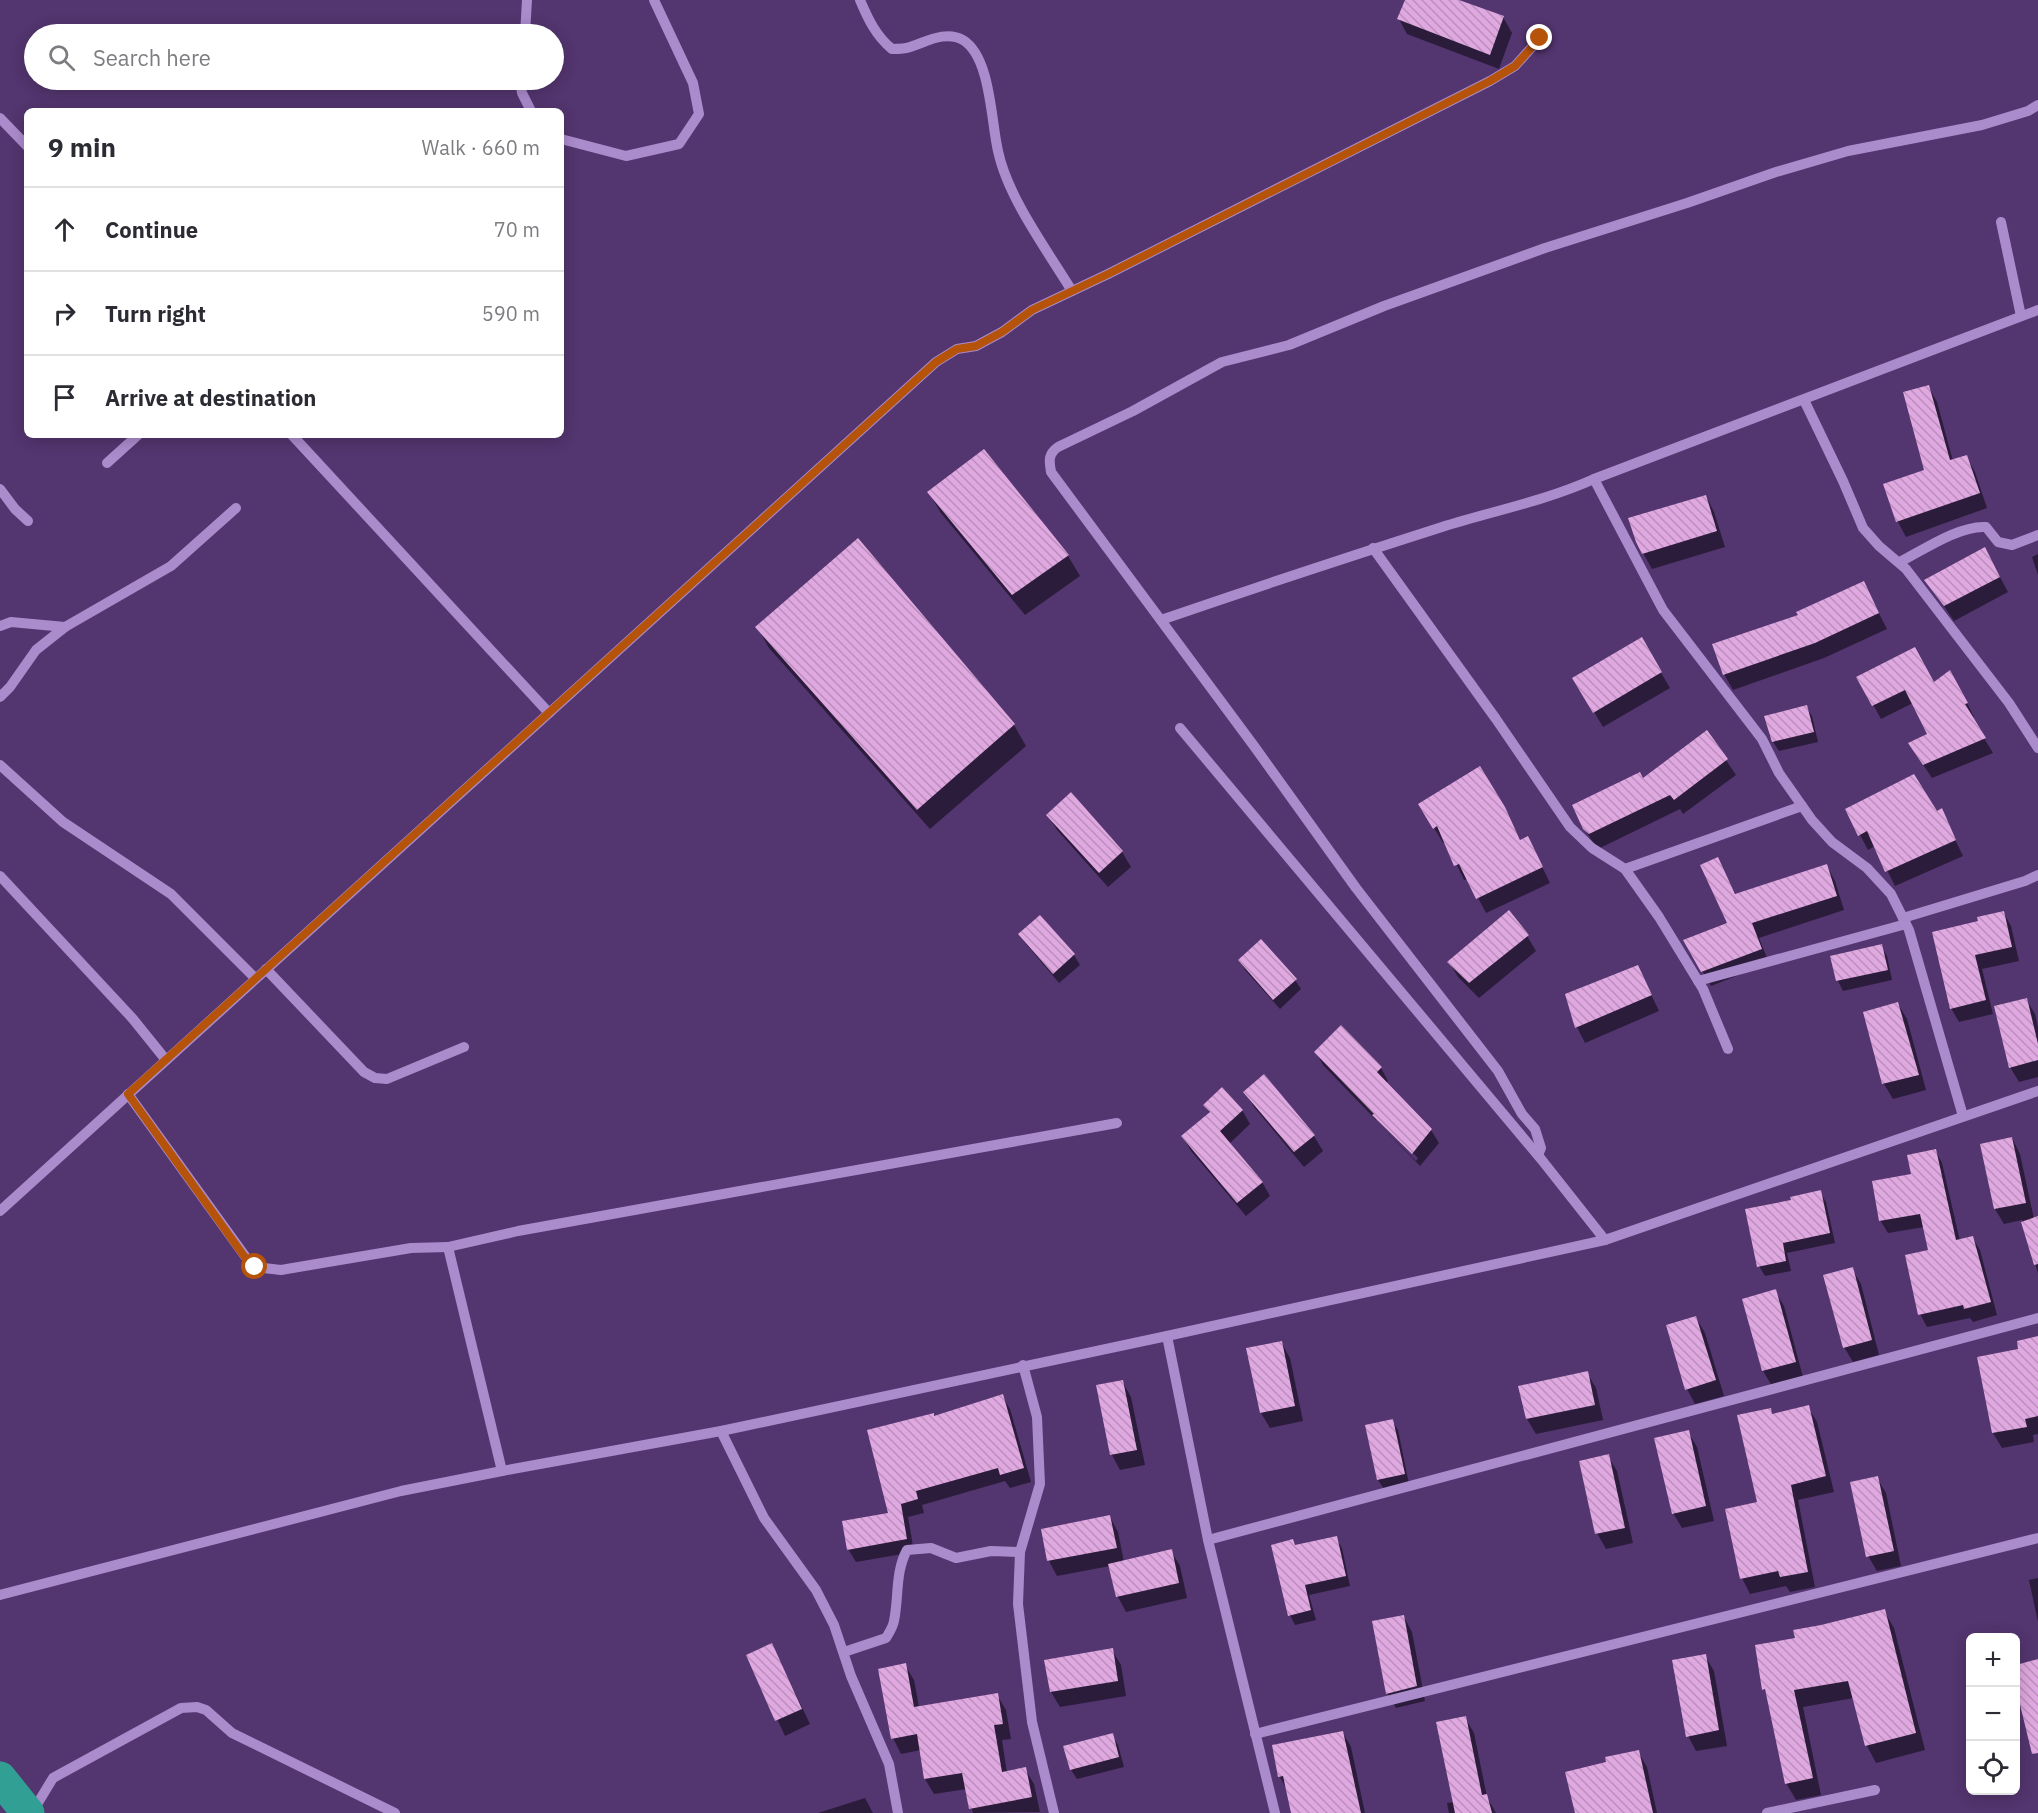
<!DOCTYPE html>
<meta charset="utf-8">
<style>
body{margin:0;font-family:"IBM Plex Sans",sans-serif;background:#f7f7f7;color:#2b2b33}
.controls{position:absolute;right:18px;bottom:18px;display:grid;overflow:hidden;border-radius:9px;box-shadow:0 3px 15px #0003}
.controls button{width:54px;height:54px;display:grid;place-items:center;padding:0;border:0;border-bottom:2px solid #e1e1e2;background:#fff;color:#2b2b33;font:30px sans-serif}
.stop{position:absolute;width:18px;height:18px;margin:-14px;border:4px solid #b45309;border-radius:50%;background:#fff}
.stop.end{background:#b45309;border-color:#fff;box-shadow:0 2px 6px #0008}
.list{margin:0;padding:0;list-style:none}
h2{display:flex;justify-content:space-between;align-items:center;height:78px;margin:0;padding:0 24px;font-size:26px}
h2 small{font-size:20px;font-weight:400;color:#7c7c81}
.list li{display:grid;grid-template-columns:39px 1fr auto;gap:18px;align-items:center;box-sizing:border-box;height:84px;padding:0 24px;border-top:2px solid #e1e1e2}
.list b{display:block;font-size:22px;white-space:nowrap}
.list em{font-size:20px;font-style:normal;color:#7c7c81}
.icon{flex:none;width:33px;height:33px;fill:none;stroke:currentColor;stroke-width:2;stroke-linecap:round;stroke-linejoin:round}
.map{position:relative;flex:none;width:2038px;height:1813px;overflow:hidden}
.search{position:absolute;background:#fff;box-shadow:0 3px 15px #0003;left:24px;top:24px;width:540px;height:66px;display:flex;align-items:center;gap:15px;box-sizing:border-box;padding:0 21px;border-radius:33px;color:#7c7c81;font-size:22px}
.panel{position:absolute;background:#fff;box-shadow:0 3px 15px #0003;left:24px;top:108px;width:540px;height:330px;border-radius:9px}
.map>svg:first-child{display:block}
.shadow{fill:#0007}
.building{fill:url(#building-back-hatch)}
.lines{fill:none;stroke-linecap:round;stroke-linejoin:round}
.minor{stroke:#aa8bcc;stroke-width:10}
.highway{stroke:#329f95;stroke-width:33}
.route{stroke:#b45309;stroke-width:8}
</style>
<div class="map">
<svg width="2038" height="1813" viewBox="0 0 2038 1813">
<defs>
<pattern id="building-back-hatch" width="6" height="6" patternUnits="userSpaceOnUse" patternTransform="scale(1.5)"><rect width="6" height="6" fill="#e0a8e0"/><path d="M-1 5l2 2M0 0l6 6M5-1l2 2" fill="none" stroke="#ba8fbb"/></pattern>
</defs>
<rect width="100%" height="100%" fill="#53356f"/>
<g class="shadow">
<path d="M1406,0H1454L1503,17L1512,33L1499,69L1407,34L1399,19Z"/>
<path d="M1928,386L1937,402L1953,461L1966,456L1975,472L1987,508L1906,537L1898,522L1885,485L1926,471Z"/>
<path d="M983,451L1068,556L1080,576L1025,615L941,513L929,493Z"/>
<path d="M1706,496L1714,512L1725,547L1652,569L1637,542Z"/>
<path d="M858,540L1014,725L1026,746L930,829L769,648L757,627Z"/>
<path d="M2038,554V575L2032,557Z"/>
<path d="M1993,564L2008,592L1954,621L1926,580Z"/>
<path d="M1863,583L1887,629L1824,658L1733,690L1724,674L1800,616Z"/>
<path d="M1641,639L1670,688L1603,727L1574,678Z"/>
<path d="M1858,677L1958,685L1974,717L1972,718L1993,753L1932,778L1918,757L1929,734L1913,703L1881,719Z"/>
<path d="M1806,707L1812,716L1818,742L1779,751L1773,742Z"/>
<path d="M1707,732L1736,775L1683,814L1680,809L1598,849L1594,845L1585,829L1643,780Z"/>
<path d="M1071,794L1122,852L1131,867L1108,887L1057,830L1048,815Z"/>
<path d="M1420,804L1504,808L1521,841L1528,838L1550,883L1486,913L1468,879L1464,880L1446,842L1443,843Z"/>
<path d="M1847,810L1936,813L1941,810L1963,856L1895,886L1875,846L1868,850Z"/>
<path d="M1717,859L1736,895L1827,866L1835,881L1844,910L1759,938L1769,963L1711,986L1685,941L1729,924Z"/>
<path d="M2003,912L2011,926L2019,961L1982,969L1993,1014L1959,1022L1951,1008L1980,922Z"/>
<path d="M1040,917L1074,955L1080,965L1059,983L1026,944L1020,935Z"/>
<path d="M1527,936L1536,951L1479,998L1458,977L1449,962Z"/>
<path d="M1881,946L1887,956L1892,980L1843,991L1838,981L1832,957Z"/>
<path d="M1240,960L1295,980L1301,989L1280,1009L1245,970Z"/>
<path d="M1638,967L1659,1011L1585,1043L1577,1027L1567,995Z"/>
<path d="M2026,999L2035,1014L2038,1027V1077L2019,1082L2010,1067Z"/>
<path d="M1898,1004L1907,1019L1926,1090L1893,1099L1884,1084L1865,1013Z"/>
<path d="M1316,1052L1381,1068L1388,1081L1386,1084L1431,1130L1439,1143L1420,1166L1379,1124L1416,1161L1418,1158L1376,1117V1120L1323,1065Z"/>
<path d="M1245,1092L1314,1136L1323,1151L1304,1167L1254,1107Z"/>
<path d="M1205,1105L1242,1110L1250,1124L1229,1144L1262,1182L1270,1196L1246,1216L1191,1151L1183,1137L1210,1114Z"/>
<path d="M2012,1138L2020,1154L2034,1219L2038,1218V1273L2022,1220L2004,1224L1995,1209L1982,1145Z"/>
<path d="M1935,1150L1942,1163L1960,1241L1972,1237L1980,1250L1997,1315L1973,1322L1970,1318L1927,1327L1920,1314L1930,1251L1924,1227L1888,1233L1880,1220L1913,1175Z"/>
<path d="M1820,1192L1826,1202L1835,1243L1787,1253L1791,1271L1765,1276L1759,1266L1792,1201Z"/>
<path d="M1852,1269L1861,1284L1879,1355L1853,1362L1844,1347Z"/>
<path d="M1775,1291L1784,1306L1803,1377L1772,1386L1763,1371L1744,1300Z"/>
<path d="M1696,1318L1705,1333L1724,1396L1695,1404L1687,1389Z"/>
<path d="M2038,1339V1434L2033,1435L2034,1442L2002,1448L1993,1433L1979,1358L2020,1350Z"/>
<path d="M1281,1342L1290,1358L1303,1421L1270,1428L1261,1413Z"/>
<path d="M1587,1373L1596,1388L1603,1420L1536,1434L1527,1419L1520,1387Z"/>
<path d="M1122,1381L1131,1397L1145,1465L1120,1470L1112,1455L1097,1387Z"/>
<path d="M1002,1396L1010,1409L1031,1482L1010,1488L1005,1481L922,1505L924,1513L908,1517L914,1552L856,1562L848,1549L890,1514L934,1417Z"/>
<path d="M1808,1407L1817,1422L1834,1492L1798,1500L1815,1587L1790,1592L1786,1586L1750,1594L1742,1578L1759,1503L1770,1410L1773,1415Z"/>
<path d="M1392,1420L1398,1430L1409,1484L1384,1489L1378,1480Z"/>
<path d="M1688,1432L1697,1447L1714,1521L1682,1528L1673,1513Z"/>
<path d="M1608,1456L1617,1471L1633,1543L1606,1549L1597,1533Z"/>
<path d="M1877,1478L1886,1493L1901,1566L1877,1571L1868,1556Z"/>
<path d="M1110,1517L1118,1532L1124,1562L1171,1551L1180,1566L1187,1598L1126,1612L1118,1597L1110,1566L1057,1576L1049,1561L1043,1530Z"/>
<path d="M1336,1538L1342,1548L1350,1586L1309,1595L1316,1620L1295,1625L1290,1615L1296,1547Z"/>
<path d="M2038,1578V1622L2029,1580Z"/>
<path d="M1884,1611L1894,1628L1925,1750L1876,1763L1867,1746L1854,1698L1803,1707L1821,1795L1796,1800L1786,1783L1768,1696L1764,1689L1796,1639Z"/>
<path d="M1404,1617L1412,1632L1425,1701L1396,1708L1387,1693Z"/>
<path d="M772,1645L810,1724L785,1736L748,1656Z"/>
<path d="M1112,1650L1121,1665L1126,1696L1060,1707L1051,1692Z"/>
<path d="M1705,1656L1714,1671L1727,1746L1696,1751L1688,1736Z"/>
<path d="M905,1665L914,1680L919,1707L997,1695L1006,1710L1011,1739L1002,1740L1007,1773L1025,1769L1034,1784L1040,1812L973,1813L967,1789L934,1794L925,1779L921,1750L901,1754L893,1738Z"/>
<path d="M1465,1718L1474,1733L1487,1797L1496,1813H1449L1447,1803L1454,1802Z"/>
<path d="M1343,1733L1351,1747L1365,1813H1292L1287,1790L1280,1777Z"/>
<path d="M1112,1735L1118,1745L1124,1767L1077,1779L1071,1770Z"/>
<path d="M1638,1752L1647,1767L1657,1813H1576Z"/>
<path d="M865,1798L873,1813H818Z"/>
</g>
<g class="building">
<path d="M1405,0H1459L1504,16L1490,55L1397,19Z"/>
<path d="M1929,385L1950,460L1967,455L1980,493L1896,522L1883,484L1924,470L1903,392Z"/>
<path d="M984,449L1069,555L1012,595L927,492Z"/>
<path d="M1706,495L1717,531L1642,554L1636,542L1628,518Z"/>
<path d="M858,538L1015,724L917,810L755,627Z"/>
<path d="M1985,547L2000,577L1944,606L1924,580Z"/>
<path d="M1864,581L1879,613L1815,643L1723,675L1712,644L1798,615L1796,612Z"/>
<path d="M1642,637L1662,672L1593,713L1572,678Z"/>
<path d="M1915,647L1934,682L1950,670L1968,703L1965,704L1986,738L1923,765L1908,743L1927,734L1905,690L1872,706L1856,677Z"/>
<path d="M1807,705L1814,732L1772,742L1764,716Z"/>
<path d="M1707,730L1728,759L1674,800L1670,795L1589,834L1583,829L1572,805L1640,772L1643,778Z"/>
<path d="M1480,766L1505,807L1520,840L1528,836L1543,867L1476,899L1459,864L1454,866L1437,826L1433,829L1418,804Z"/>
<path d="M1914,774L1937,811L1942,808L1956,840L1885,872L1867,831L1858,836L1845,809Z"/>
<path d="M1071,792L1123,851L1099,873L1046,815Z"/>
<path d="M1718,857L1735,894L1827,864L1837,896L1752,923L1762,949L1701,972L1683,940L1727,923L1700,865Z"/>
<path d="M1509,910L1529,935L1469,983L1447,962Z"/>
<path d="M2004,911L2012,947L1975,955L1986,1000L1950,1009L1932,932L1978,921L1977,917Z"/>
<path d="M1040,915L1075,954L1053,974L1018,934Z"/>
<path d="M1261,939L1297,979L1273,1000L1238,960Z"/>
<path d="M1882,944L1888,970L1836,981L1830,956Z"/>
<path d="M1638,965L1652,995L1575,1028L1565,994Z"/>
<path d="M2027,998L2038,1044V1060L2009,1068L1994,1006Z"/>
<path d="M1898,1002L1919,1075L1882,1084L1863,1012Z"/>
<path d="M1341,1025L1382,1067L1377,1072L1432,1129L1412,1154L1372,1115L1374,1114L1314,1052Z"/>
<path d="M1264,1074L1315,1135L1294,1152L1243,1092Z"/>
<path d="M1222,1087L1243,1110L1220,1131L1263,1182L1237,1203L1181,1136L1210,1112L1203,1105Z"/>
<path d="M2012,1137L2026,1203L1994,1209L1980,1144Z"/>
<path d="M1936,1149L1956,1240L1973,1236L1991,1302L1964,1309L1963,1305L1918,1315L1905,1255L1928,1250L1920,1214L1879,1221L1872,1181L1911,1174L1907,1155Z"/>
<path d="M1821,1190L1830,1233L1783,1243L1786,1261L1757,1267L1745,1209L1791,1200L1790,1197Z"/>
<path d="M2038,1216V1264L2034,1265L2021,1222Z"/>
<path d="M1853,1267L1872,1340L1843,1348L1823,1275Z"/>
<path d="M1776,1289L1796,1362L1762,1371L1742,1299Z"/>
<path d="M1696,1316L1716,1380L1685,1390L1666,1325Z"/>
<path d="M2038,1336V1416L2025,1419L2027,1427L1992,1433L1977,1357L2018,1349L2017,1341Z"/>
<path d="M1282,1341L1295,1406L1260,1413L1246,1348Z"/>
<path d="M1588,1371L1595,1405L1526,1419L1518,1386Z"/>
<path d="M1123,1380L1137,1450L1110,1455L1096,1385Z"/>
<path d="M1003,1394L1024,1468L1000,1475L998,1468L916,1491L918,1499L901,1504L907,1539L847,1550L842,1521L888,1513L867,1430L934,1413V1416Z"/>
<path d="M1809,1405L1826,1476L1791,1485L1808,1572L1780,1577L1778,1571L1740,1579L1725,1509L1757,1502L1737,1415L1771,1408L1772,1414Z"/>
<path d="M1393,1419L1405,1474L1377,1480L1365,1425Z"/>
<path d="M1689,1430L1706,1506L1672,1514L1654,1438Z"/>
<path d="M1609,1454L1625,1528L1595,1534L1579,1461Z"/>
<path d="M1878,1476L1894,1551L1866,1557L1850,1482Z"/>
<path d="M1110,1515L1117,1548L1047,1561L1041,1529Z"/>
<path d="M1337,1536L1346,1576L1305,1585L1311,1610L1288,1616L1271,1545L1293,1539L1295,1545Z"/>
<path d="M1172,1549L1179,1583L1116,1597L1108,1564Z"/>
<path d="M1885,1609L1916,1733L1865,1746L1848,1681L1794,1690L1813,1778L1785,1784L1765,1689L1762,1690L1755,1645L1795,1638L1793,1630L1821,1625Z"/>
<path d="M1404,1615L1417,1686L1386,1694L1372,1621Z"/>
<path d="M772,1643L802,1709L775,1721L746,1655Z"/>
<path d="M1113,1648L1118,1681L1050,1692L1044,1660Z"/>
<path d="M1706,1654L1719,1730L1686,1737L1672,1660Z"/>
<path d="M2038,1659V1753L2032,1754L2016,1688V1665Z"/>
<path d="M906,1663L914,1707L998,1693L1003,1724L994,1725L1002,1772L1026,1767L1032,1797L969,1809L962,1773L924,1779L917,1734L891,1739L878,1669Z"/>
<path d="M1466,1716L1482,1795L1487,1794L1492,1813H1455L1436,1722Z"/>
<path d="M1343,1731L1361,1813H1291L1283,1776L1278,1777L1272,1745Z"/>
<path d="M1113,1733L1119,1757L1070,1770L1063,1746Z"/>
<path d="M1639,1750L1653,1813H1575L1565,1772L1606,1762L1605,1757Z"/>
</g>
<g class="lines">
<g class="minor">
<path d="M860,0C868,19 876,36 892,49C898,49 905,49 910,47C926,42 946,30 963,40C991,57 991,122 998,151C1008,198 1047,250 1072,291"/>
<path d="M525,34L527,0"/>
<path d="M520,80L522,93L531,111"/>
<path d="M0,118L27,146"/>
<path d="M561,139L626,156L679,144L699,114L693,83L654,0"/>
<path d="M2001,222L2021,316"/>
<path d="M1804,400L1843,481L1863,528L1879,546L1906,569L2009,703L2038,748"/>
<path d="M292,435L549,713"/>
<path d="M107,463L138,435"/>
<path d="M0,489L15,509L28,521"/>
<path d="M1373,548L1496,719L1570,827L1592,848L1625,869L1802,806"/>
<path d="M1900,562C1923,550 1960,525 1986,527L1998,542L2012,545L2038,535"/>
<path d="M1161,620C1254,588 1348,557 1442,527C1493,511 1545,501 1594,479"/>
<path d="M0,626L11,622L65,627"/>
<path d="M0,697L10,687L36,650L65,627L171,566L236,508"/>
<path d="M1180,728L1541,1159L1605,1240"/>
<path d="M0,765L63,822L171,894L255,978"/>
<path d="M1625,869L1659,917L1703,989L1728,1049"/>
<path d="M0,876L133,1019L166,1060"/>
<path d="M1903,918L2025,881L2038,875"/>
<path d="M266,969L364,1072L375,1078L387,1079L464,1047"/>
<path d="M1698,981L1906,924"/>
<path d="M128,1094L245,1256L255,1267L281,1270L411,1248L448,1247L518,1231L1117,1123"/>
<path d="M1963,1116L1909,930L1891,894L1867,868L1832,842L1812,820L1779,773L1762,739L1663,610L1594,479L2038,310"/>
<path d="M1538,1155L1541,1148L1535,1129L1522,1114L1498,1071L1356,888L1254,746L1051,472C1049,461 1048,454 1058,447L1133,411L1222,362L1289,345L1384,306L1545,248L1687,203L1776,172L1848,151L1982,125L2028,111L2038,105"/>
<path d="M0,1211L936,362L957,349L976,346L1002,332L1032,310L1108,274L1490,81L1515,66L1540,38"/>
<path d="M448,1247L502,1471"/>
<path d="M1167,1336L1208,1540L1275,1813"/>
<path d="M1023,1365L1037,1417L1040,1484L1020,1552L1018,1604L1032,1722L1054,1813"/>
<path d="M721,1431L764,1518L816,1590L834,1625L851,1676L889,1764L898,1813"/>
<path d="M1208,1540L2038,1318"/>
<path d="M0,1595L401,1491L502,1471L721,1431L1167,1336L1605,1240L2038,1091"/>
<path d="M844,1652L886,1638C889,1633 893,1627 894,1621C899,1597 895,1572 907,1550L931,1548L956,1558L991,1551L1020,1552"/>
<path d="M1255,1734L2038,1538"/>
<path d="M33,1811L53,1778L181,1708L197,1707L206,1710L232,1733L395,1813"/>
<path d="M1767,1813L1875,1790"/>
</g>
<path class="highway" d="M0,1778L28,1813"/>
</g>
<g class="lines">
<path class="route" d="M255,1267L244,1256L128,1094L936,362L957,349L976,346L1002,332L1032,310L1108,274L1490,81L1515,66L1540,38"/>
</g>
</svg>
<div class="controls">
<button>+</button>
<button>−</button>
<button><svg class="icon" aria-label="locate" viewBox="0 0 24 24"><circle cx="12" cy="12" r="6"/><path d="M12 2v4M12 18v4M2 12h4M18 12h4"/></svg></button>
</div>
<div class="stop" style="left:255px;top:1267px"></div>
<div class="stop end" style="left:1540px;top:38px"></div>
<div class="search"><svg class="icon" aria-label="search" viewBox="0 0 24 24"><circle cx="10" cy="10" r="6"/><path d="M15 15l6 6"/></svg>Search here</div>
<section class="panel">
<h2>9 min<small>Walk · 660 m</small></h2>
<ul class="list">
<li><svg class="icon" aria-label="ahead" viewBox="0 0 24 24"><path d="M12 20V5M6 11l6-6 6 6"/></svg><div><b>Continue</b></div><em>70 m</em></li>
<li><svg class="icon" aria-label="right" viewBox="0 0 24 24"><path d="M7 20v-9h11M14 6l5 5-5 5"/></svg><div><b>Turn right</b></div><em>590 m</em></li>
<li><svg class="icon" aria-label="arrive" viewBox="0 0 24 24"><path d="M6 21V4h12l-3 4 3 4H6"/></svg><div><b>Arrive at destination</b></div></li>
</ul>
</section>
</div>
